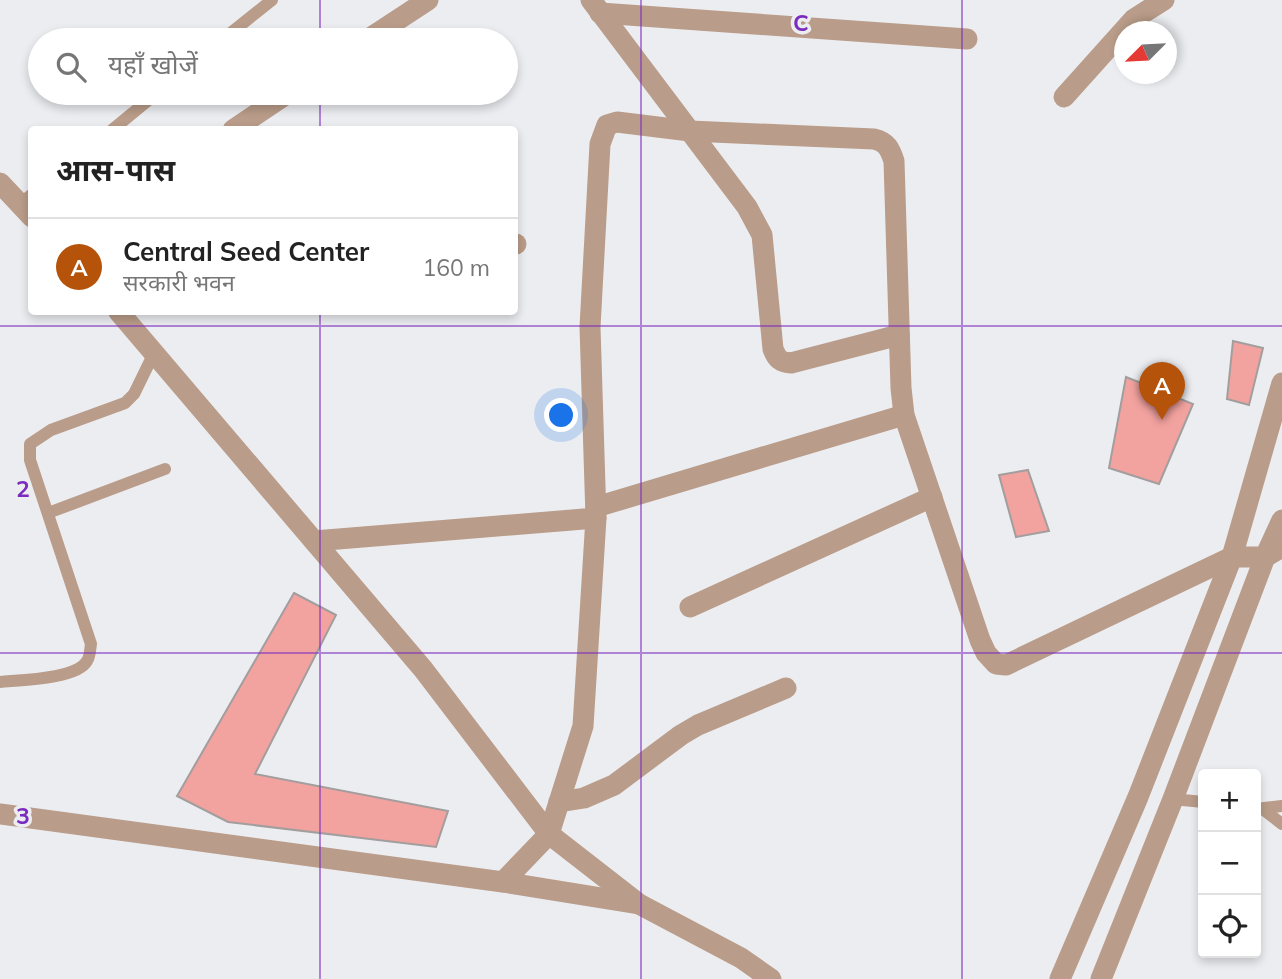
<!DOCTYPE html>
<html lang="hi">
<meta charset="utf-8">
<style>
body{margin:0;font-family:Mulish,"Noto Sans Devanagari",sans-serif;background:#f2f2f2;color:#222}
.controls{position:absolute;right:21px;bottom:21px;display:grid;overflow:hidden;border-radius:7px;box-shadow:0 4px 10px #0003}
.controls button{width:63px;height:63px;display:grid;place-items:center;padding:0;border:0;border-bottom:2px solid #e0e0e0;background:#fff;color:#222;font:35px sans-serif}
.compass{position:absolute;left:1114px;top:21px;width:63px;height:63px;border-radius:50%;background:#fff;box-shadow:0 4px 10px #0003;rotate:246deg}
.you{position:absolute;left:562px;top:416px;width:24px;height:24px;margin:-18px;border:5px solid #fff;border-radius:50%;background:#1a73e8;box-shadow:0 0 0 10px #1a73e833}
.badge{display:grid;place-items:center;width:46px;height:46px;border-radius:50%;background:#b45309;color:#fff;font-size:23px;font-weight:700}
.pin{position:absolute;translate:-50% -58px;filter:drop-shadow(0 2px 4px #0008)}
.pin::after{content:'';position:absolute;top:37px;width:24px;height:21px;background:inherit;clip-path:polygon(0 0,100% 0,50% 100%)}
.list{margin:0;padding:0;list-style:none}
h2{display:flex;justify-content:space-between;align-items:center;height:91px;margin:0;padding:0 28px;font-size:30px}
h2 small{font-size:23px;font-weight:400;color:#767676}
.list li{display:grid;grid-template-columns:46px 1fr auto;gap:21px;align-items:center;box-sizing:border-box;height:98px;padding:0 28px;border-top:2px solid #e0e0e0}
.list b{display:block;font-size:26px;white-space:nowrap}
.list p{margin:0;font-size:23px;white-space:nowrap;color:#767676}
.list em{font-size:23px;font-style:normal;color:#767676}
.icon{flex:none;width:38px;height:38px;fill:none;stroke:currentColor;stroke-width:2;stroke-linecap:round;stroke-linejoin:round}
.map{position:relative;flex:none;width:1282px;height:979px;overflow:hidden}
.search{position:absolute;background:#fff;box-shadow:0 4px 10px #0003;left:28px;top:28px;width:490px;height:77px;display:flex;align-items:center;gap:18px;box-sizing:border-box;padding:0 24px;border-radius:38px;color:#767676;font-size:26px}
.panel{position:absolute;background:#fff;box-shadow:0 4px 10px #0003;left:28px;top:126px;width:490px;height:189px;border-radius:7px}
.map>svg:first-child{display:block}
.building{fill:#f2a29f;stroke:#a39e9e;stroke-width:2}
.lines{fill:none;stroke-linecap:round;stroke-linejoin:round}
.service{stroke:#b99c89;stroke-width:12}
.minor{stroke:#b99c89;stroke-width:21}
.tertiary{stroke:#b99c89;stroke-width:21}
.grid{fill:none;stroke:#7b2cbf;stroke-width:2;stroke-opacity:0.55}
.grid-label{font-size:23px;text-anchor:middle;font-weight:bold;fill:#7b2cbf;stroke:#ecedf1;stroke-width:7;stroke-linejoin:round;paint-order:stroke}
</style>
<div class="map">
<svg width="1282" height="979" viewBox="0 0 1282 979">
<rect width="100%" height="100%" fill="#ecedf1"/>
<g class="building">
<path d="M1233,341L1263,348L1249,405L1227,399Z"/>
<path d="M1126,377L1193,404L1159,484L1109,468Z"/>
<path d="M1028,470L1049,531L1016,537L999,475Z"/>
<path d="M294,593L336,615L255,774L448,811L436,847L228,822L177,796Z"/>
</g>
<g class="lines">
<g class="service">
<path d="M222,40L272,0"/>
<path d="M112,130L157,93"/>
<path d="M20,204L32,194"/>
<path d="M48,513L165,469"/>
<path d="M0,682C20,680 77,679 87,661C90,657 90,650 91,644L30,460V444L51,430L125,403L134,394L155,351"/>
<path d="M1173,799L1203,802"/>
<path d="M1256,809L1282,806"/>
<path d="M1264,810L1282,824"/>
</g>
<g class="minor">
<path d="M591,0L747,207L762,235L773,349C777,359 780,362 791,363L899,335"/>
<path d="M600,13L967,39"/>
<path d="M367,40L428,0"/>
<path d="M1064,97L1134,19L1164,0"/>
<path d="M233,130L288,93"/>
<path d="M514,244H516"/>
<path d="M596,507L904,415"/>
<path d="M314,541L596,518L590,327L600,144L607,125L617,122L690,131L874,139C887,142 890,149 894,161L901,388L904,415L980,640L986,653L996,664L1006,665L1232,557H1265L1282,547"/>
<path d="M690,607L932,497"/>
<path d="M559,802L584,798L614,785L681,735L698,725L786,688"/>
<path d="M0,814L503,882L549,834L583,726L596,518"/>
<path d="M503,882L639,904"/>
</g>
<g class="tertiary">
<path d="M0,183L32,217"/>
<path d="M119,312L423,669L549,834L639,904L741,958L771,979"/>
<path d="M1060,979L1138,797L1232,557L1282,383"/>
<path d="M1101,979L1173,799L1265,557L1282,520"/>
</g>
</g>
<path class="grid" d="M320,0V40M641,0V979M962,0V979M320,93V130M320,312V979M0,326H1282M0,653H1282"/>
<g class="grid-label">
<text x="801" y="31">C</text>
<text x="23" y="497">2</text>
<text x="23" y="824">3</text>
</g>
</svg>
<div class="controls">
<button>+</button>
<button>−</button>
<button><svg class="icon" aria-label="locate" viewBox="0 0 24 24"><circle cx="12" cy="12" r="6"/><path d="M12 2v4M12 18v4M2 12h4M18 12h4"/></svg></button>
</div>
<svg class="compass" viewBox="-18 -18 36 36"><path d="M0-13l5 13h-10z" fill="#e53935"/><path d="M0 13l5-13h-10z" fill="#767676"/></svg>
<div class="you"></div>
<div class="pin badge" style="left:1162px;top:420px">A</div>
<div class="search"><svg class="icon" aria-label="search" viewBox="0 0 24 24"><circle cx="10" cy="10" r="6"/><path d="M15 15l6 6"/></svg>यहाँ खोजें</div>
<section class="panel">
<h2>आस-पास<small></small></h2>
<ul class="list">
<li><span class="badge">A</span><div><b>Central Seed Center</b><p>सरकारी भवन</p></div><em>160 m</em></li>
</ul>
</section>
</div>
